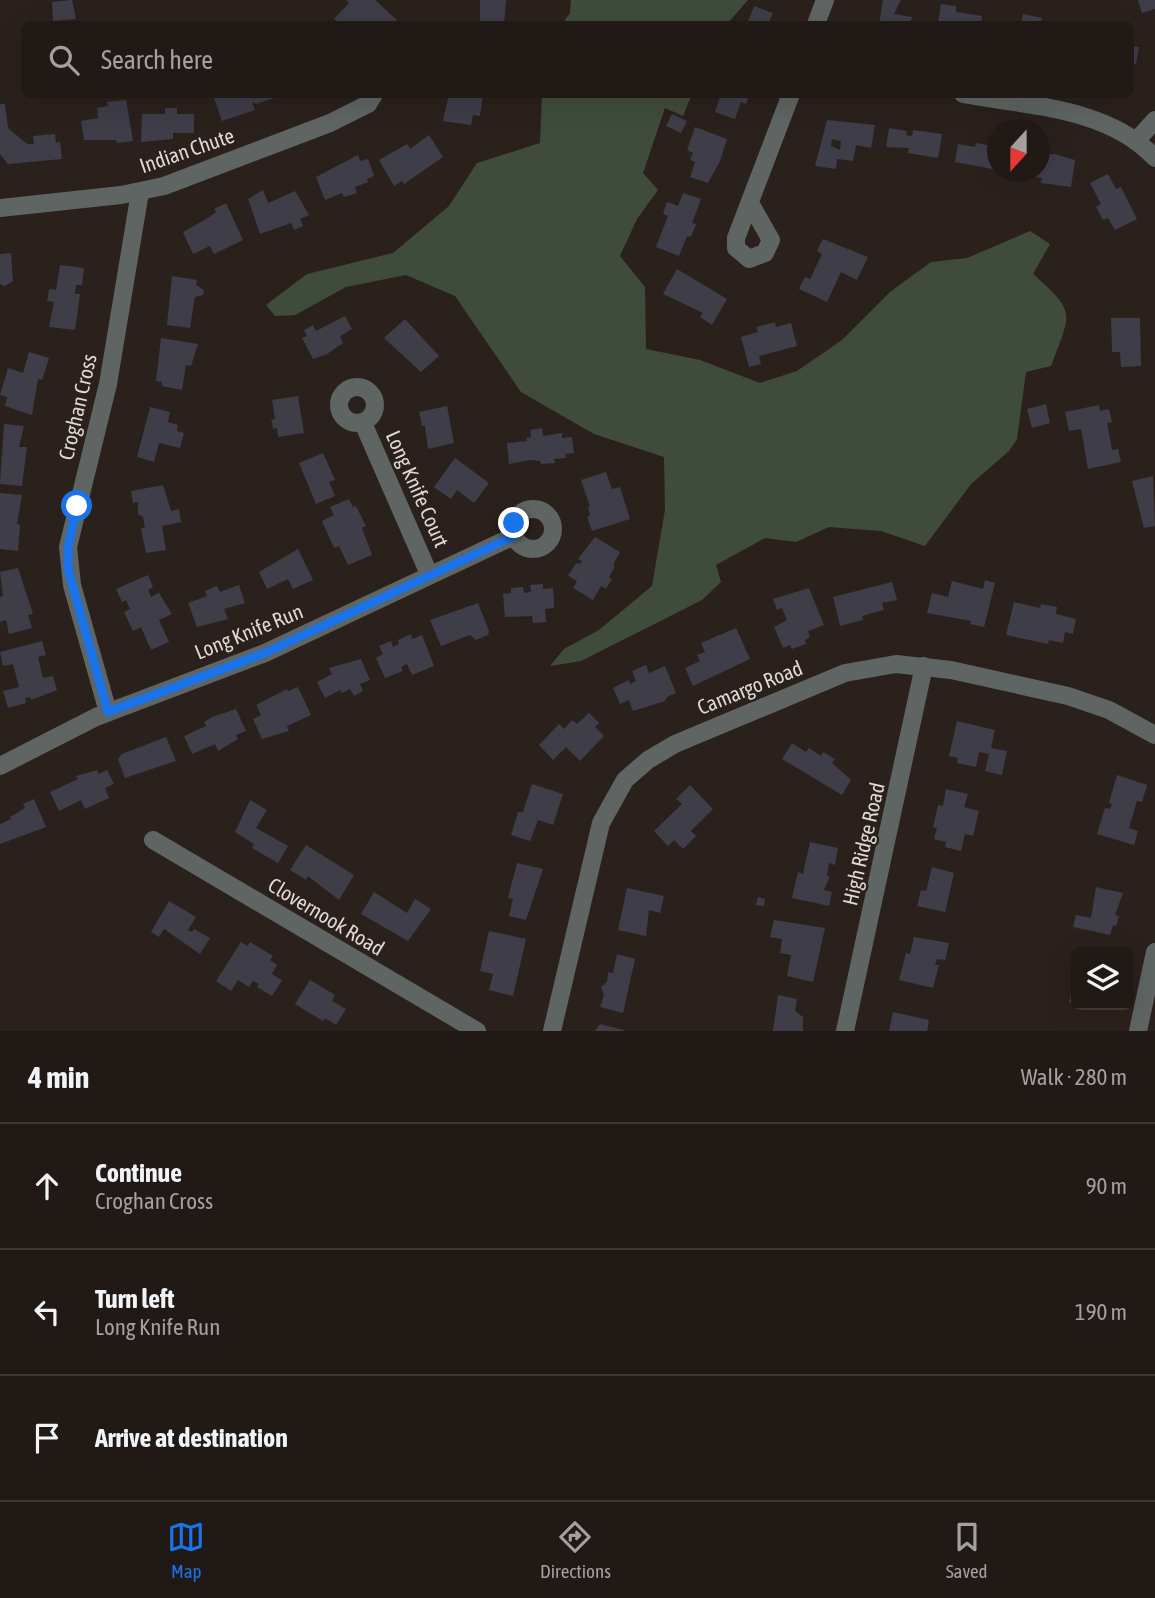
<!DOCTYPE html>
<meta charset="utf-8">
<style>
body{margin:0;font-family:"Asap Condensed",sans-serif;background:#2d2622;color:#f1f3f6}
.controls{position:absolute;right:21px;bottom:21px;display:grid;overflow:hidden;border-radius:10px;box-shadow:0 7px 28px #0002}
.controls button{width:63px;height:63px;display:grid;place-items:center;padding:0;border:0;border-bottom:2px solid #3d3834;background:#201915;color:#f1f3f6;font:35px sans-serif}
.compass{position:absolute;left:987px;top:119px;width:63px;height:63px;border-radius:50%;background:#201915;box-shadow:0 7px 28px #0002;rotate:201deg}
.stop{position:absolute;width:21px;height:21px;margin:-16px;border:5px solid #1a73e8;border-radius:50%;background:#fff}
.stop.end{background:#1a73e8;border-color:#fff;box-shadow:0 2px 7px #0008}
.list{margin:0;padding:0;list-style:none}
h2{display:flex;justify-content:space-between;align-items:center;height:91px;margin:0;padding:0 28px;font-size:30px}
h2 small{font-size:23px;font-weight:400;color:#a2a0a0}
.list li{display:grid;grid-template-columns:46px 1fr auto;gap:21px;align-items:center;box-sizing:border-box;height:126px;padding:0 28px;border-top:2px solid #3d3834}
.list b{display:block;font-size:26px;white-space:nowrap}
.list p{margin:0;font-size:23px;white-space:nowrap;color:#a2a0a0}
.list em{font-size:23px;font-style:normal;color:#a2a0a0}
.icon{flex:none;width:38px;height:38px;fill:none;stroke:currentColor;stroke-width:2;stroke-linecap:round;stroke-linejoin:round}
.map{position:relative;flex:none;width:1155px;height:1031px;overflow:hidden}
.search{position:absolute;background:#201915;box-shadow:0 7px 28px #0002;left:21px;right:21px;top:21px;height:77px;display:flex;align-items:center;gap:18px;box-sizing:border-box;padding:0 24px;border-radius:10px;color:#a2a0a0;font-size:26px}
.sheet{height:469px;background:#201915}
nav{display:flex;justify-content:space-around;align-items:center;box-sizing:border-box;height:98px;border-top:2px solid #3d3834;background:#201915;font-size:19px;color:#a2a0a0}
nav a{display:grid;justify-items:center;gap:4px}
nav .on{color:#1a73e8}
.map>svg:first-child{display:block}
.green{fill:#404c3b}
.building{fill:#3e3d48;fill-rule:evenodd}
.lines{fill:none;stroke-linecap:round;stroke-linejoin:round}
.minor{stroke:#5f6562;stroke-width:18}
.route{stroke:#1a73e8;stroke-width:9}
.labels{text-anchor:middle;stroke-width:5;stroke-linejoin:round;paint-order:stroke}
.street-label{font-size:21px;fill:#dfd8d5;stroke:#2b211c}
</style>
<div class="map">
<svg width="1155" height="1031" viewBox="0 0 1155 1031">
<rect width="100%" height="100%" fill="#2b211c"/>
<g class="green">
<path d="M571,0H748L727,24H562L570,13Z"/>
<path d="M692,94L683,116L665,108L643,173L658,190L637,219L620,256L645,287L646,349L700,360L760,383L797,371L842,340L890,292L931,262L967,258L1030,231L1050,244L1033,274C1077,313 1071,312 1051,366L1026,372L1017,439L1009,451L971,484L925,546L881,531L829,527L796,542L765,538L716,565L721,582L702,600L581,661L550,666L564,649L599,630L652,586L665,510L664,457L594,434L521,392L455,296L406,275L346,287L295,315L275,316L266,305L307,274L393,253L449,206L477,163L540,143L542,95Z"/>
</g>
<g class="building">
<path d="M72,0L76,19L53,21L52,2Z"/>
<path d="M346,0H375L399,22L340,24L334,19L349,3Z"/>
<path d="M480,0H506L504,24H480Z"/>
<path d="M883,0H901L894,14L912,17L910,24H879Z"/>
<path d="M1138,0H1155V9L1142,13Z"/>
<path d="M941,4L956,6V12L982,16L981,24H938Z"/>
<path d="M754,6L773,13L768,24H747Z"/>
<path d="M1023,14L1042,18L1041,24H1021Z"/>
<path d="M1130,46L1139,47L1136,64L1130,63Z"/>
<path d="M272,94L274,98L256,104L252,102L255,110L222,121L213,95Z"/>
<path d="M449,94H483L480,116L473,115L471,125L443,121Z"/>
<path d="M721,94H750L746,104L741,102L735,119L715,112Z"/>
<path d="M126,100L133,141L117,143L116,140H84L81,121L98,118L97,108L108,106L107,102Z"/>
<path d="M0,104H5L8,128L27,144H34L33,136L55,134L56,143L60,142L62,159L8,164L0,154Z"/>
<path d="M165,108H177V114H194V133H173V139L141,142L142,114H165Z"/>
<path d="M672,114L687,121L681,133L666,126Z"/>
<path d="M827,120L875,125L871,148L856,145L853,161L837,159L836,169L815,166ZM832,139L841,141L840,150L831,146Z"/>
<path d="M695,127L727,139L720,161L708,183L690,177L695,162L690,160L693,153L687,150Z"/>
<path d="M889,128L907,131L906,135L912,136L913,130L942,134L938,158L908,153L909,148L886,147Z"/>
<path d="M429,135L443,157L404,184L402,181L394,186L379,160L407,144L410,149Z"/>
<path d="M976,143L998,147V170L955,162L958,144L975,147Z"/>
<path d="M1055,154L1075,160L1071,187L1041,183L1042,178L1022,175V172H1040V159L1043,160L1044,155Z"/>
<path d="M358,155L360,161L368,159L374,176L367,179L368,182L355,187L357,193L344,197L342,193L325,200L316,177Z"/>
<path d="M1108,174L1116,189L1121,187L1137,219L1115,230L1108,218L1103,220L1096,207L1101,204L1090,183Z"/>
<path d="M263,190L268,203L295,191L309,215L300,219L303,226L294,230L291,223L260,234L248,199Z"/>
<path d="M683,193L701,199L692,223L696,224L691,237L687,236L679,256L656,247L668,216L663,214L667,202L678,206Z"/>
<path d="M226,203L243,240L214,254L210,246L193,254L183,232L208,218L216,212L214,209Z"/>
<path d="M823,239L868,257L857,280L841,272L827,302L799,289L805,277L810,279L822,254L817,251Z"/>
<path d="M11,253L13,281L5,286L0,284V254Z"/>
<path d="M60,265L84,268L82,285H76L75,294H80L75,330L49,327L54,302L47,301L49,289L56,290Z"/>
<path d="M677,269L727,299L712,325L700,317L703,313L663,294Z"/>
<path d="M172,276L197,280L196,285L204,290L203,295L195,297L190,328L167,325Z"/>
<path d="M345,316L352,329L340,336L343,343L327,354L313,359L302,338L307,336L304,330L313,325L316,331Z"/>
<path d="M1111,318H1140L1141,366L1121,367L1120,352H1112Z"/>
<path d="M405,319L439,356L421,372L384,338Z"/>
<path d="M775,322L776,327L791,323L797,346L759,356L761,364L749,367L741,337L758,332L756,327Z"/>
<path d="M161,338L198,344L191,366L186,365L182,390L162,386V382L156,381Z"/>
<path d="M29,352L49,358L42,380L38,379L32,415L5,406L7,397L0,395L8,368L23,373Z"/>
<path d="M298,396L304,433L278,437L277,428L273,429L272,423L271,420L275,419L272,400Z"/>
<path d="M1046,404L1050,423L1032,428L1027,409Z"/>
<path d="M1099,405L1100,411L1109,409L1112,422L1107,423L1112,450L1118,449L1121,462L1088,469L1081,429L1069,431L1065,412Z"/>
<path d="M447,406L454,443L428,449L425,426H422L419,412Z"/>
<path d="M150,407L170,412L168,422L178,425L177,431L184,433L180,448L159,443L154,462L137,457Z"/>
<path d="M4,424L24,426L19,447H27L22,486L0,484Z"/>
<path d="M542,428L543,436L562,433V438L572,437L574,453L565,454L566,458L554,459L555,463L541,464L540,461L530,460L509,464L507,443L527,441L526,438L531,437L530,430Z"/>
<path d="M323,453L335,480L329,482L335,496L316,504L299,463Z"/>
<path d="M455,458L489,483L474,503L457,490L451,499L434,487Z"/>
<path d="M606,472L612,489L620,487L630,519L592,531L587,517L590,516L588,507H590L581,480Z"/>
<path d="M1153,476L1155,526L1144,528L1132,481Z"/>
<path d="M163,485L171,511L179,509L181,522L162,526L166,550L146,553L141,529L145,527L143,517L138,514V502L133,503L131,491Z"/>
<path d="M0,493L22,495L17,524L20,525L18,551L0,549Z"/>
<path d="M349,499L353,507L356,506L366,526L362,528L372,555L348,565L339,546L334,548L322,521L334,515L330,507Z"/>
<path d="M595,537L620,552L613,565L615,566L609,577L612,579L606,589L601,586L593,600L573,588L577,581L568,576L576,563L580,564L582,561L578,559Z"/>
<path d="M298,549L313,580L293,589L288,579L267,589L259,572Z"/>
<path d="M18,568L33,614L28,615L32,628L9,634L6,620L0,622V597L3,596L0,572Z"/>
<path d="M148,575L153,587L148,590L151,597L159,593L172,614L159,620L169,642L151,650L141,627L133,631L124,612L130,609L126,600L122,602L116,589Z"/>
<path d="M985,580L995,583L984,627L970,624L971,621L927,613L932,593L948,597L952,581L983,589Z"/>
<path d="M892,582L897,600L882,603L884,610L862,616L863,620L840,626L833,597Z"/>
<path d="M543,584V589L553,588L554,600V608L545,609L546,622L533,623L532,616L505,617L503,594L511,593V588L523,587L524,593L531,592L530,585Z"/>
<path d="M239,585L245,603L224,609L228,619L197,627L188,603L207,596L205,591L217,586L220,592Z"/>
<path d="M809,588L824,625L808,631L810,637L805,640L806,644L792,649L790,645L783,648L774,627L787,620L782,608L777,610L773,599Z"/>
<path d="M1014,602L1040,608L1041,604L1057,607L1056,614L1076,619L1073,634L1065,632L1063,643L1049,640L1048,644L1006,635Z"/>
<path d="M478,603L489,631L488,635L476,640L470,635L441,646L430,620Z"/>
<path d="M736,628L750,659L693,686L685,668L700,661L697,655L705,652L701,643Z"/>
<path d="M411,634L412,639L422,635L434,666L412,675L407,664L401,667L403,671L385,678L376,658L383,654L379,646L391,641L393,647L399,644L398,640Z"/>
<path d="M42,641L46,655L38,657L43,678L53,676L57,690L31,700L30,697L25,698L26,703L8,708L3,691L19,687L13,664L3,666L0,652Z"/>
<path d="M361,659L370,680L360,684L363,691L354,696L350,689L342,693L340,690L325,698L317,682L332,674L329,668Z"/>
<path d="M646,665L649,673L665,666L676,693L667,697L665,701L633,711L629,700L620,704L613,688L629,680L630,684L636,681L632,671Z"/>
<path d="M298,687L311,715L287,726L289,731L262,739L253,719L261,715L256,705L287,689L288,691Z"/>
<path d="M236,709L246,731L236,735L238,739L218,751L215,744L192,754L184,736L206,726L204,722L212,717Z"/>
<path d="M589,713L599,723L595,727L604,736L580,761L566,747L553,760L539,745L559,724L564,729L572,720L577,724Z"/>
<path d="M957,721L995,730L991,748L1007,751L1002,775L985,771L989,754L979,752L976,767L957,763L958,758L949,756Z"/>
<path d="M166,737L176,761L125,778L118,759L122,754Z"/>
<path d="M792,743L806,752L809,748L821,756L823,752L835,759L832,763L851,780L842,795L782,759Z"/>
<path d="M97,770L99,774L107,770L114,784L105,788L109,798L85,809L81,800L59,811L50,792L78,779L76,776Z"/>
<path d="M1117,775L1147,785L1142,802L1137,801L1129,828L1138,831L1134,845L1097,834L1105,808L1110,809L1112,804L1109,803Z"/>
<path d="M532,784L563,794L553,825L538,820L530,841L511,835L518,812H523Z"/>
<path d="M690,785L713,809L691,831L696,836L683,849L674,840L668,846L654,831L682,804L676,799Z"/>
<path d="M946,789L968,794L964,807L979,811L973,836L965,834L961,851L945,847L946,842L934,839L937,828L933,827L938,805L943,806Z"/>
<path d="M34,799L46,827L0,844V824L11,819L10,817L25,808L23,804Z"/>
<path d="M250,800L267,810L256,828L288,846L278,863L252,848L254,844L235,832Z"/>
<path d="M810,842L838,848L835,865L829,863L827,876H830L824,890L832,892L829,906L792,898L798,872L803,874Z"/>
<path d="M306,845L354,875L339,900L308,876L306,880L290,870Z"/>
<path d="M517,863L543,869L526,920L509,916L513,899L508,898Z"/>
<path d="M932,867L954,873L945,912L917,906L921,890L926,891Z"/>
<path d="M1096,887L1123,893L1115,915L1119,916L1116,926L1113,925L1110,935L1073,927L1076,915L1091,918Z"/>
<path d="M627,888L664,896L660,913L649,910L646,936L618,930Z"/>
<path d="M374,892L407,913L415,899L431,909L408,941L361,914Z"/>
<path d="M758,897L765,899L764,906L756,905Z"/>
<path d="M169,901L196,917L188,930L192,932L194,929L210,938L200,954L164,929L159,937L151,932Z"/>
<path d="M774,920L825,928L813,982L787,976L791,955L780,953L782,939L770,937Z"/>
<path d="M489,931L526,939L513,996L489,990L493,974L480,971Z"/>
<path d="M914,937L949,943L945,960L937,959L935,965H939L933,988L899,980L906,953L910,954Z"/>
<path d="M241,942L247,946L250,942L273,956L270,960L277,965L272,974L282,980L272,996L257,987L259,984L253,981L249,987L238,980L231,991L216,981Z"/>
<path d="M617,954L635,959L623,1013L600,1007L604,995L601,987L607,982L608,972L613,973Z"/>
<path d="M1076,955V973L1071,971Z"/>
<path d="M1076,977V1004L1069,1002Z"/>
<path d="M310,980L335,995L332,1001L346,1009L336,1025L325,1018L323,1021L295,1004Z"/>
<path d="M778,995L797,999L795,1011L803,1017V1031H773Z"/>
<path d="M893,1012L929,1020L927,1031H889Z"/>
<path d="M600,1024L624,1030V1031H595Z"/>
</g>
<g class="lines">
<g class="minor">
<path d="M816,24L825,0"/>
<path d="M963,94C1027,106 1108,107 1155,158"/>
<path d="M1136,141L1155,120"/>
<path d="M750,203L771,240L765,253L749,259L736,248V238L791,94"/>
<path d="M0,208L121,195L164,186L330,123L368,104L374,94"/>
<circle cx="357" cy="405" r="18"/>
<path d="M363,423L429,574"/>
<circle cx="533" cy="529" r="20"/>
<path d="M108,712L72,585L68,547L108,384L140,192"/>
<path d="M0,766L96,717L265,653L514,536"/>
<path d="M153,840L477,1031"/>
<path d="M552,1031L601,823L625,780L648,760L675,744L845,673L896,664L951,670L1068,696L1109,710L1155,735"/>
<path d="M845,1031L924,666"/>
<path d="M1138,1031L1155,952"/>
</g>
</g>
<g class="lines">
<path class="route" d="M77,506L68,547V569L108,712L265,653L514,536V523"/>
</g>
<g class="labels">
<g class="street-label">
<text transform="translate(187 151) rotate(-19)" y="7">Indian Chute</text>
<text transform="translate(78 407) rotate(-77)" y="7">Croghan Cross</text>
<text transform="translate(417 489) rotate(66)" y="7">Long Knife Court</text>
<text transform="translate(249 632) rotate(-22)" y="7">Long Knife Run</text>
<text transform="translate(750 688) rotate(-22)" y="7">Camargo Road</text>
<text transform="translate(864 844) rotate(-77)" y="7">High Ridge Road</text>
<text transform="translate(326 917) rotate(31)" y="7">Clovernook Road</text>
</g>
</g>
</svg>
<div class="controls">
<button><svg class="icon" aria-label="layers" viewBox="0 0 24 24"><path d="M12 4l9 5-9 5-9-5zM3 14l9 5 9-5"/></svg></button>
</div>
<svg class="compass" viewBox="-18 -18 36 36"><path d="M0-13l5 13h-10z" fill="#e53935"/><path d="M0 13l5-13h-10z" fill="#a2a0a0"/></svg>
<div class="stop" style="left:77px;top:506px"></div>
<div class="stop end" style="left:514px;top:523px"></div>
<div class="search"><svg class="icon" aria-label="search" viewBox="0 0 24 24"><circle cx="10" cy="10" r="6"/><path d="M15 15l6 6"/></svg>Search here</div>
</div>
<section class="sheet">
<h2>4 min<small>Walk · 280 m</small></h2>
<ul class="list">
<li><svg class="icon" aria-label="ahead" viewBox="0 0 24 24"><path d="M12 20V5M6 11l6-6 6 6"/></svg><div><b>Continue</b><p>Croghan Cross</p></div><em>90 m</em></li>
<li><svg class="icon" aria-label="left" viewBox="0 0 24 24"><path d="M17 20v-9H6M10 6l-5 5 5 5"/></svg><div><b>Turn left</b><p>Long Knife Run</p></div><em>190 m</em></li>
<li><svg class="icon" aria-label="arrive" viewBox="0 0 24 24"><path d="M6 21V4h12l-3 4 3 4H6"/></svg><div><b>Arrive at destination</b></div></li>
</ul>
</section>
<nav>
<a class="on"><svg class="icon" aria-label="map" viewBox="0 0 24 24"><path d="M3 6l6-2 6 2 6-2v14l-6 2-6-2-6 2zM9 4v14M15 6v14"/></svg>Map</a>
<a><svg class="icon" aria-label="directions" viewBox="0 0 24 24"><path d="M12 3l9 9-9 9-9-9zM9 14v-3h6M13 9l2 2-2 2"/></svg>Directions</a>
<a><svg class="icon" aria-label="saved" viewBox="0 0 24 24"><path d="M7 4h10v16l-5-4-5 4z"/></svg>Saved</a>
</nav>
